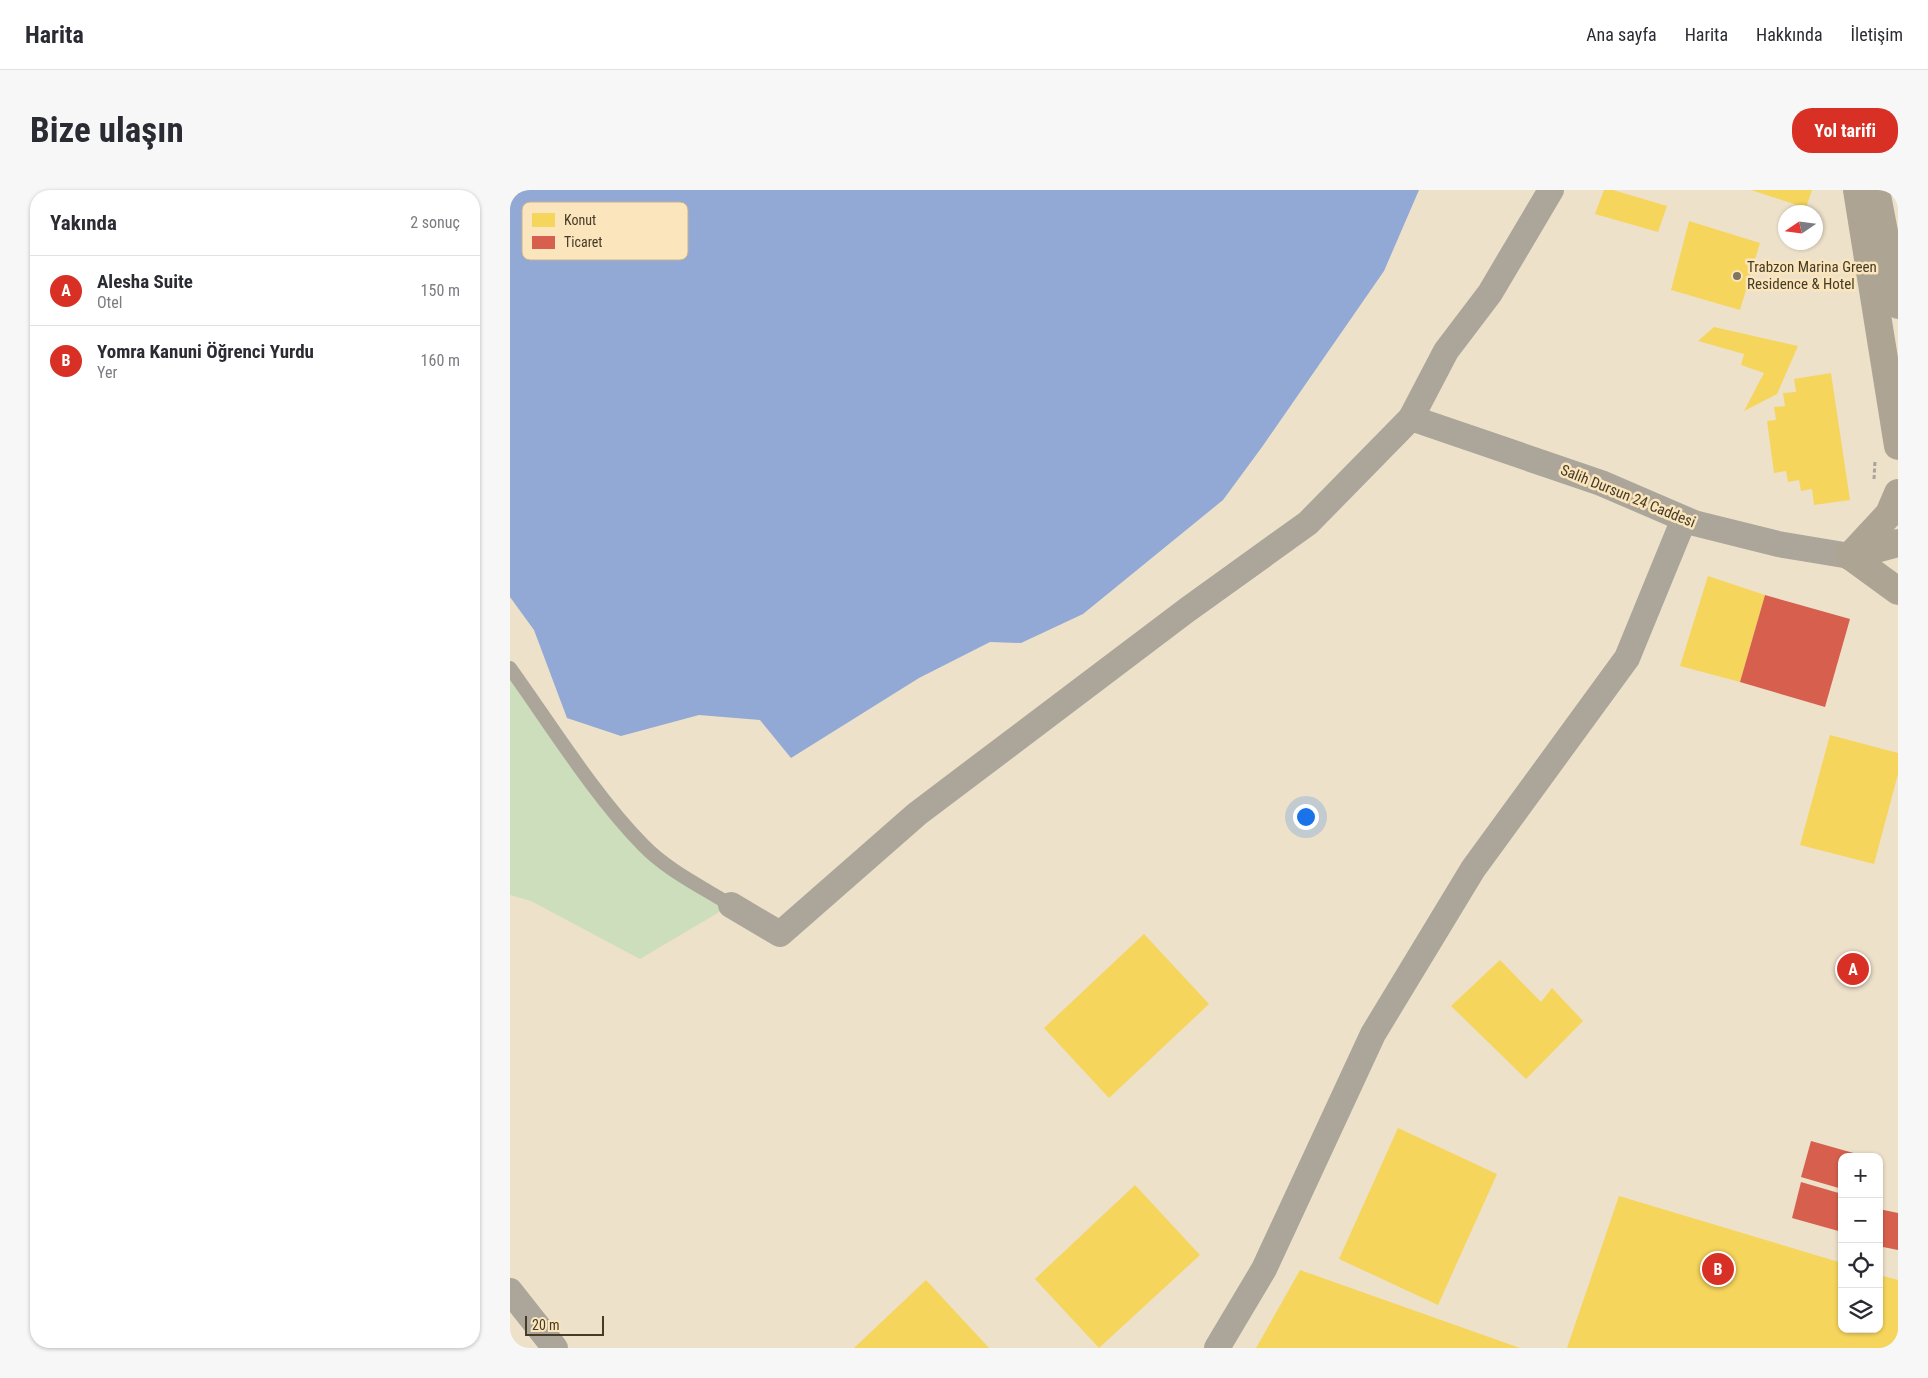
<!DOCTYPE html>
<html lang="tr">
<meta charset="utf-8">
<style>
body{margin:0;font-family:"Roboto Condensed",sans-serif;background:#f7f7f7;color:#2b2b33}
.controls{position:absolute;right:15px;bottom:15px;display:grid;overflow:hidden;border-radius:10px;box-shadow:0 1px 4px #0004}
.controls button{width:45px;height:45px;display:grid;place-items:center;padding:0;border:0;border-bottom:1px solid #e1e1e2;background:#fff;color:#2b2b33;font:25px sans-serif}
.compass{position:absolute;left:1268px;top:15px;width:45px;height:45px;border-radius:50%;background:#fff;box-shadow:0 1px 4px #0004;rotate:257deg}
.scale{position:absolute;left:15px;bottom:12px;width:79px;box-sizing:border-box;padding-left:5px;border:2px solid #453b26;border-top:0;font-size:14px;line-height:18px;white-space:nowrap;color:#453b26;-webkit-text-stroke:4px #fbe5bc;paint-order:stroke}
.you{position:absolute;left:795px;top:626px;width:18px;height:18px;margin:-12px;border:4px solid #fff;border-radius:50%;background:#1a73e8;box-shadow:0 0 0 8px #1a73e833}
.badge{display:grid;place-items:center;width:32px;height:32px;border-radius:50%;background:#d93025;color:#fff;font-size:16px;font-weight:700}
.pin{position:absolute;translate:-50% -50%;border:2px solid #fff;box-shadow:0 1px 5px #0006}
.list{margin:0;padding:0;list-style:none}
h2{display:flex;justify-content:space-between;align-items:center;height:65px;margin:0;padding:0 20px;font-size:21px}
h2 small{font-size:16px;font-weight:400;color:#7c7c81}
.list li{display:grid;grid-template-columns:32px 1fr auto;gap:15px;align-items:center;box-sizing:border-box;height:70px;padding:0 20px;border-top:1px solid #e1e1e2}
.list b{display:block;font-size:19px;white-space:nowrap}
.list p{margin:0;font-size:16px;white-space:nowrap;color:#7c7c81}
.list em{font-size:16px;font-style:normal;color:#7c7c81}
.icon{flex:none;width:28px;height:28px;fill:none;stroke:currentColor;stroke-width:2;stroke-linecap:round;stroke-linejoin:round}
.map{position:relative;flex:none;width:1388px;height:1158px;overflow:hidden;border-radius:20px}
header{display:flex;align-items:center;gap:30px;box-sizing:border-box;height:70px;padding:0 25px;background:#fff;border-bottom:1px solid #e1e1e2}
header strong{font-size:24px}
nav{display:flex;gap:28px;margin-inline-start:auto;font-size:18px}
.intro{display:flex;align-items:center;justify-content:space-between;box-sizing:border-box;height:120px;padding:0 30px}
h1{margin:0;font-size:35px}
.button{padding:12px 22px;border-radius:20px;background:#d93025;color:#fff;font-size:18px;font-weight:700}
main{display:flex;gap:30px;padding:0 30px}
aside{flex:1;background:#fff;border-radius:20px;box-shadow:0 1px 4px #0004}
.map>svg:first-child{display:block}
.green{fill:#cddebc}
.water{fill:#92a8d5}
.homes{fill:#f6d55c}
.shops{fill:#d6604d}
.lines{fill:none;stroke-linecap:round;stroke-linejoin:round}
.path{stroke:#a9a398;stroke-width:3;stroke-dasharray:4 2.5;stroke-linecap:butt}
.service{stroke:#aca69a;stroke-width:14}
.minor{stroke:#aca69a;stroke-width:26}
.trunk{stroke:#aea494;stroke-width:28}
.poi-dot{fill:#80755f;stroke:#fbe5bc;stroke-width:2}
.labels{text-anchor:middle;stroke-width:5;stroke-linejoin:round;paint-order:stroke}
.poi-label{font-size:15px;fill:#453b26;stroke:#fbe5bc;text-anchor:start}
.street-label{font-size:15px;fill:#453b26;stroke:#fbe5bc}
.key{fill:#fbe5bc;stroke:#c4b28f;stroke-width:1}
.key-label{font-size:14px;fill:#453b26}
</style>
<header>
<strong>Harita</strong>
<nav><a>Ana sayfa</a><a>Harita</a><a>Hakkında</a><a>İletişim</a></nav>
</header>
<div class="intro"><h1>Bize ulaşın</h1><a class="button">Yol tarifi</a></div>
<main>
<aside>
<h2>Yakında<small>2 sonuç</small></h2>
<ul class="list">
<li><span class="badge">A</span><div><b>Alesha Suite</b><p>Otel</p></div><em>150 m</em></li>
<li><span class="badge">B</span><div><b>Yomra Kanuni Öğrenci Yurdu</b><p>Yer</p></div><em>160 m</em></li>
</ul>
</aside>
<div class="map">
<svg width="1388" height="1158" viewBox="0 0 1388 1158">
<rect width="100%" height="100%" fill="#ede1ca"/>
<path class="green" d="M0,478L134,656L221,715L130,769L21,711L0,705Z"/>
<path class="water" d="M0,0H909L874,81L752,257L713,310L573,424L511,453L480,452L409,488L281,568L250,530L189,525L111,546L57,528L24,440L0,407Z"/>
<g class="homes">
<path d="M1094,0H1103L1157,16L1148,42L1085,24Z"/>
<path d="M1241,0H1302L1296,18Z"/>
<path d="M1179,31L1250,53L1230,120L1161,100Z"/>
<path d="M1204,137L1288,156L1267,204L1234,221L1254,183L1231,175L1234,164L1188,151Z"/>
<path d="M1321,183L1340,310L1304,315L1302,299L1291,301L1289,290L1278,292L1276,281L1264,283L1257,231L1266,230L1264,217L1275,216L1273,203L1286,202L1284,189Z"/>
<path d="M1198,386L1255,405L1230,492L1170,476Z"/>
<path d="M1320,545L1388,563V584L1364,674L1290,655Z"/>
<path d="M634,744L699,814L599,908L534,838Z"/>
<path d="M990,770L1031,812L1042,798L1073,831L1016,889L941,816Z"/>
<path d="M888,938L987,984L928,1115L829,1069Z"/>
<path d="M625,995L690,1065L589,1158L525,1089Z"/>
<path d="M1109,1006L1332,1073V1139H1369V1085L1388,1090V1146L1385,1158H1057Z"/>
<path d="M790,1080L1010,1158H746Z"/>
<path d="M416,1090L479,1158H344Z"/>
</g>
<g class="shops">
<path d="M1255,405L1340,429L1315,517L1230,492Z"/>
<path d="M1301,951L1354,966L1332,967V999L1291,987Z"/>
<path d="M1291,992L1332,1004V1042L1282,1028Z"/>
<path d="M1369,1019L1388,1023V1060L1373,1057L1372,1063L1369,1062Z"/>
</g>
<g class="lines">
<path class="path" d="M1364,289L1365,271"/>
<path class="service" d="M0,478C41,535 84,605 133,655C157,680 192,697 221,715"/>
<g class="minor">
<path d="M901,228L1091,293L1184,333L1268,354L1340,366"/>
<path d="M221,715L270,744L407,624L677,420L798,333L901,228L936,161L980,103L1041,0"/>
<path d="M0,1101L45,1158"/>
<path d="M707,1158L754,1079L863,844L963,679L1117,468L1174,329"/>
</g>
<g class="trunk">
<path d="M1347,0L1388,256"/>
<path d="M1366,0L1388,115"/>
<path d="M1340,366L1379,324L1388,303"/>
<path d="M1340,366L1388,401"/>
<path d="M1340,366L1388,353"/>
</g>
</g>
<circle class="poi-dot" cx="1227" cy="86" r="5"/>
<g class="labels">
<g class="poi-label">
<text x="1237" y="82">Trabzon Marina Green<tspan x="1237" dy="17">Residence &amp; Hotel</tspan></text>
</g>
<g class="street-label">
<text transform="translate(1118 306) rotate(22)" y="5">Salih Dursun 24 Caddesi</text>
</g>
</g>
<rect x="12" y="12" width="166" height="58" rx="8" class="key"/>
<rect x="22" y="23" width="23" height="14" fill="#f6d55c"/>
<rect x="22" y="46" width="23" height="13" fill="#d6604d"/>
<g class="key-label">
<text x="54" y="35">Konut</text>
<text x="54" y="57">Ticaret</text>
</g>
</svg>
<div class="controls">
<button>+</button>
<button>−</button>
<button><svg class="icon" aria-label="locate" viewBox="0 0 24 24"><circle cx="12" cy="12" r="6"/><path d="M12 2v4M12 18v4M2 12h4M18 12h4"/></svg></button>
<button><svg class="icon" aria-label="layers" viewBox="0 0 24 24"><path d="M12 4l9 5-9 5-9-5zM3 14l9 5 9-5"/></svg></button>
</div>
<svg class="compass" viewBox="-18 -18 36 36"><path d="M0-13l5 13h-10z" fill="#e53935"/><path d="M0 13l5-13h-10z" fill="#7c7c81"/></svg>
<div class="scale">20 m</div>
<div class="you"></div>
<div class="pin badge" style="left:1343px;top:779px">A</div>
<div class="pin badge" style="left:1208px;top:1079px">B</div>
</div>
</main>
